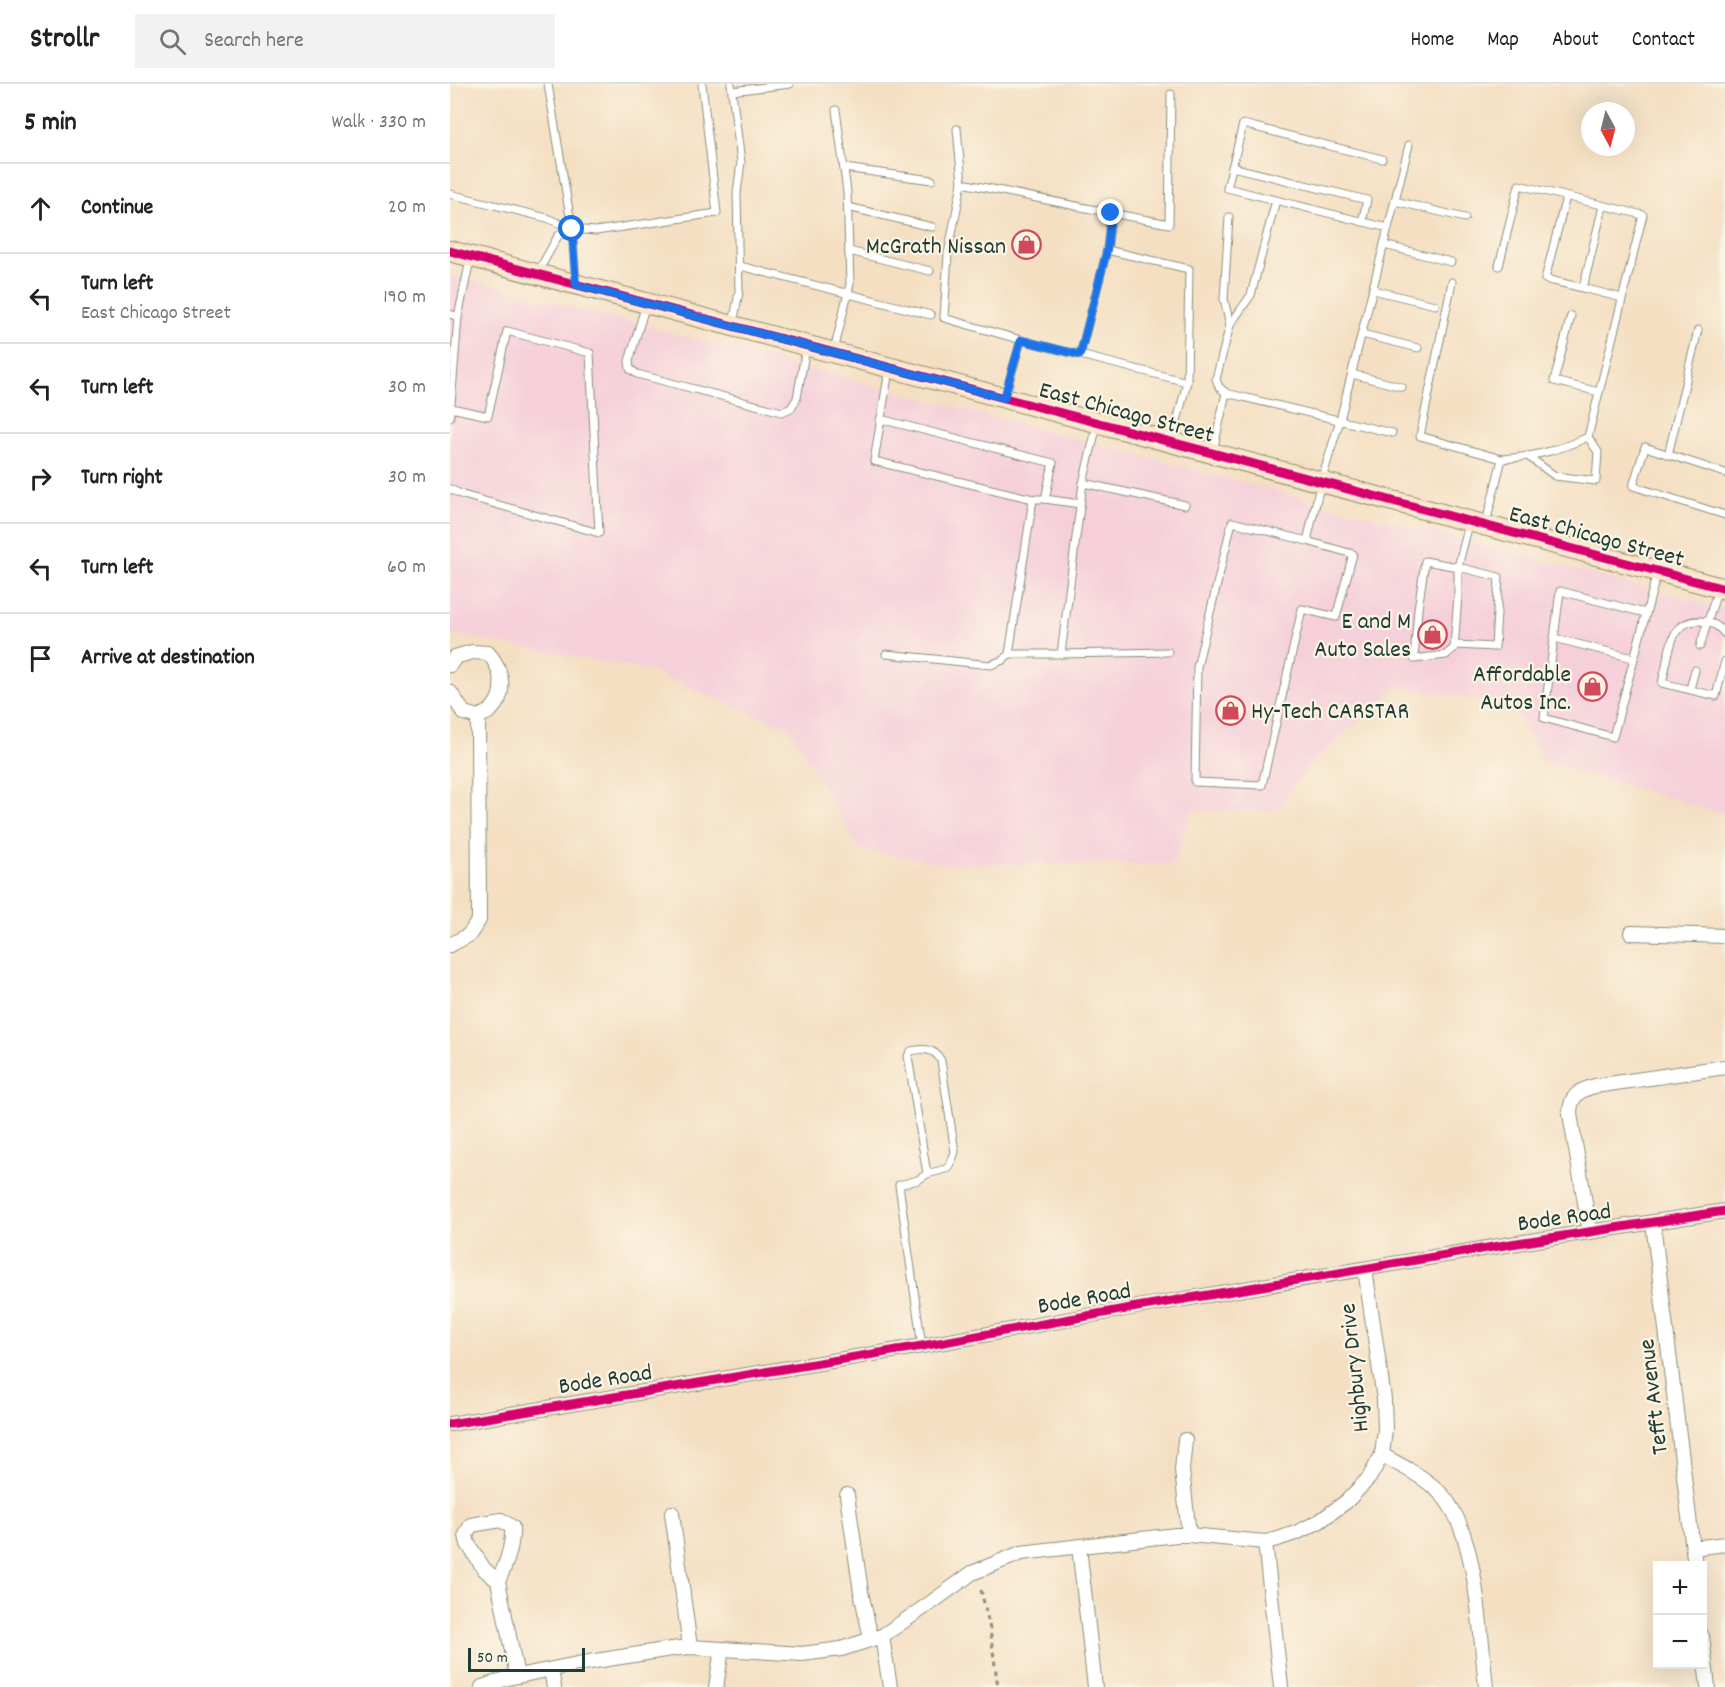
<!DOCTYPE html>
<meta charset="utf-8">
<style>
body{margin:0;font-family:Dekko,sans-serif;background:#f2f2f2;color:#222}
.controls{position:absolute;right:18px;bottom:18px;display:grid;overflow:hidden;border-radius:0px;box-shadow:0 6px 24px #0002}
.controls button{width:54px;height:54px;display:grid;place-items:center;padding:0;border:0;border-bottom:2px solid #e0e0e0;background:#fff;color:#222;font:30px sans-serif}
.compass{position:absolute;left:1131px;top:18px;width:54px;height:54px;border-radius:50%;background:#fff;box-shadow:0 6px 24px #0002;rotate:173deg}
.scale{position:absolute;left:18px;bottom:15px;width:117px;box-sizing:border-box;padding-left:6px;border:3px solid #1f3d34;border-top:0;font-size:16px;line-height:21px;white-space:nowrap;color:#1f3d34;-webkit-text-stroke:4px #fcf5e5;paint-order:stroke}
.stop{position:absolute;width:18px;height:18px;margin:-14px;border:4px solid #1a73e8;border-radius:50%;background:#fff}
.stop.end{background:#1a73e8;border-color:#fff;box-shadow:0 2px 6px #0008}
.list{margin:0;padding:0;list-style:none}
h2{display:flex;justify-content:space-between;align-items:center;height:78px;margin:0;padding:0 24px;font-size:26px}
h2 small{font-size:20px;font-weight:400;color:#767676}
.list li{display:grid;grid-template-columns:39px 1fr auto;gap:18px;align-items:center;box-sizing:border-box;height:90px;padding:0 24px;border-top:2px solid #e0e0e0}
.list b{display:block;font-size:22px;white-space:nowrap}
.list p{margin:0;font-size:20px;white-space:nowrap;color:#767676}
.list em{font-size:20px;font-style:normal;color:#767676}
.icon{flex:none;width:33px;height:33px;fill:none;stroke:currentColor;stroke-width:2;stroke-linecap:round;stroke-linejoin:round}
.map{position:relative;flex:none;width:1275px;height:1603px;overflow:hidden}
header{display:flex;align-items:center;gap:36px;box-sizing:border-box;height:84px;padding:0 30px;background:#fff;border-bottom:2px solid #e0e0e0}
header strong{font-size:28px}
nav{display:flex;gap:33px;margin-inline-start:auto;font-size:21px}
.search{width:420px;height:54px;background:#f2f2f2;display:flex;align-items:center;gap:15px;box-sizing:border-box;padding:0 21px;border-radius:0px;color:#767676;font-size:22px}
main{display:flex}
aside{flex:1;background:#fff}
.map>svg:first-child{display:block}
.built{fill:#f5cfda}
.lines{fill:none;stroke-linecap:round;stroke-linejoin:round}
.lane-casing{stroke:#8a8e7b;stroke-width:9}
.street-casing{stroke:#8a8e7b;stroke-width:16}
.secondary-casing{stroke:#8a8e7b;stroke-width:22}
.path{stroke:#8a8e7b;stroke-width:3;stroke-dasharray:4.5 4.5;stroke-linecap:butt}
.lane{stroke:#fff;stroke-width:7}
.street{stroke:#fff;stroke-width:14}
.secondary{stroke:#fee4c6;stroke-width:20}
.cycleway-casing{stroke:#fcf5e5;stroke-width:13}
.cycleway{stroke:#d6006c;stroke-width:9}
.route{stroke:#1a73e8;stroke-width:8}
.labels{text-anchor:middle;stroke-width:4.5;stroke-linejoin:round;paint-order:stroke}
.poi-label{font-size:24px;fill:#1f3d34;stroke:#fcf5e5;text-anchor:end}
.street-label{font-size:24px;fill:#1f3d34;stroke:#fcf5e5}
</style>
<header>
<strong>Strollr</strong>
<div class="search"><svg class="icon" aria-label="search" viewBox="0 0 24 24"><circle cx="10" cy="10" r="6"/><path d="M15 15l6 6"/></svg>Search here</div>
<nav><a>Home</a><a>Map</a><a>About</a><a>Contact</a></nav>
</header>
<main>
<aside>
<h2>5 min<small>Walk · 330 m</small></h2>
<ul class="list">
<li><svg class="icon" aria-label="ahead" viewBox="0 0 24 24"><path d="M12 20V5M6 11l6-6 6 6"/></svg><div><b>Continue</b></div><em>20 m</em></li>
<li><svg class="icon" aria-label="left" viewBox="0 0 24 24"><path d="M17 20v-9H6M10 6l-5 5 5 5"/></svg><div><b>Turn left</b><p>East Chicago Street</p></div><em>190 m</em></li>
<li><svg class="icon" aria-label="left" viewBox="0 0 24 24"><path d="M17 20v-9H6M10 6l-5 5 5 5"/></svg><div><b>Turn left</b></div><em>30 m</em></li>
<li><svg class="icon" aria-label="right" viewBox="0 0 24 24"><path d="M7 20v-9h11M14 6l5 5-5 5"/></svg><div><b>Turn right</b></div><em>30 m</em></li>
<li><svg class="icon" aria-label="left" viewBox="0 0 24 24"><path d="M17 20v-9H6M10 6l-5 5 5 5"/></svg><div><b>Turn left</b></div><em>60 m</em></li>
<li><svg class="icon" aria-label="arrive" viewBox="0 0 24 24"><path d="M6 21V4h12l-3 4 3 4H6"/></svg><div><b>Arrive at destination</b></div></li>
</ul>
</aside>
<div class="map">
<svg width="1275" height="1603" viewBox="0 0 1275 1603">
<rect width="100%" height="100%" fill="#fcf5e5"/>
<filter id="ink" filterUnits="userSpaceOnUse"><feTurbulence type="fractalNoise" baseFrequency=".0167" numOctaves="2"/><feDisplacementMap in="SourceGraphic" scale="12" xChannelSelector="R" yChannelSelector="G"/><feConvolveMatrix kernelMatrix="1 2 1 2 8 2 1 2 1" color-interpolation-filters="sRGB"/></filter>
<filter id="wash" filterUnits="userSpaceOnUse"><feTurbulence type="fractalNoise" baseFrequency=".008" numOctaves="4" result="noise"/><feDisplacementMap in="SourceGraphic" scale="24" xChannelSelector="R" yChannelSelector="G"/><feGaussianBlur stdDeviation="1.35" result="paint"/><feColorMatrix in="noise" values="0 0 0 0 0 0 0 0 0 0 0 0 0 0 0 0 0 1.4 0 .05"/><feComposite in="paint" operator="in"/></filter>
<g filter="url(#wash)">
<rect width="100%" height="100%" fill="#f4dfc2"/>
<path class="built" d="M0,191L1275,525V730L1094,678L1061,622L947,602L861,680L824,728L743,726L723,780H496L409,765L340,645L201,587L0,550Z"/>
</g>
<g filter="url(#ink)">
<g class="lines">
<defs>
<g id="lane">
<path d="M98,0L122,145L126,199"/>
<path d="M281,0L291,78L287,109L289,208L283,240"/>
<path d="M282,7L340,0"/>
<path d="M507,45L512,99L498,170L494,234L571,256L555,312"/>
<path d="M782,83L917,116L912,138"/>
<path d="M394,84L482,96"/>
<path d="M512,99L661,129L657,166L630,271L571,256"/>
<path d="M0,110L97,134L122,145L146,147L267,129L252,0"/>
<path d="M1116,113L1095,195L1133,204"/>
<path d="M945,117L1015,134"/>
<path d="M1153,122L1133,204L1172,214"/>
<path d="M398,123L482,143"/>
<path d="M661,129L719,140L721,10"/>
<path d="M779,133L774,215L780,241"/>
<path d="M938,144L959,61"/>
<path d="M934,161L1001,178"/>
<path d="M657,166L739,185L737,298"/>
<path d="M399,167L480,187"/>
<path d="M290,182L481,231"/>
<path d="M1049,182L1069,101L1193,131L1138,353L1148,368L1146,397L1105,392L1079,373"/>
<path d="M88,188L108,152L122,145"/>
<path d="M1002,198L970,352L1052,375"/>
<path d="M923,206L985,221"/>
<path d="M196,220L179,277L180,285L187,290L332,328L341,324L347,314L356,264"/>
<path d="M0,230L8,233L20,176"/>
<path d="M1121,232L1104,297L1149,308"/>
<path d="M912,250L968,264"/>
<path d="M384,267L400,200L397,108L386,26"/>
<path d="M630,271L737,298L722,357"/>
<path d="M902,290L952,303"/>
<path d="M776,309L769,303L766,295L780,241L801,211L826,116"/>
<path d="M0,333L8,233"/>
<path d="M430,335L603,379L595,415H583L424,377L439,286"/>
<path d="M763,367L776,309L942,349"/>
<path d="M1218,371L1248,246"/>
<path d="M1275,389L1195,363L1183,402L1275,431"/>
<path d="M633,399L735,421"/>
<path d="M0,405L13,411L149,449L140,269L57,247L38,332L1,324"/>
<path d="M583,415L559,570H611L633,399L647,341"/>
<path d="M595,415L630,420"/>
<path d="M1036,439L1052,375C1084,373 1109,366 1138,353"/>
<path d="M857,457L903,470L886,533L852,525L812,701L745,698L747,583L782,438L857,457L871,398L890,336L938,144L777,104L793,40L932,75"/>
<path d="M1195,529L1110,507L1094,634L1163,653L1207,489"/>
<path d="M1275,550C1264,535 1239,531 1226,548C1219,559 1216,585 1212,599L1266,612L1275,577"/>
<path d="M1104,554L1183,574"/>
<path d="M1005,561L1045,563L1049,493L1008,483V511L1004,564L996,571L964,575L968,525L975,477L1008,483L1019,440"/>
<path d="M1250,562L1268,505"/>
<path d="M436,570L541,581L553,576L559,570"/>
<path d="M611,570L718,568"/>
<path d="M1240,605L1245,586"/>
<path d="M472,1262L449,1101L468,1096L477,1090L458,972L461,967C473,964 485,964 491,977L505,1068L499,1084L477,1090"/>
</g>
<g id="street">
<path d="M0,581L5,573L22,568L38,569C52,584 58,609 41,626C38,629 31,631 28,633L14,629L0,608"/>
<path d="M1181,849L1275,852"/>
<path d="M0,861L19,851L29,836L28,633"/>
<path d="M1203,1139L1245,1482"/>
<path d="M1140,1148L1120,1030C1120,1013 1128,1006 1145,1002L1275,983"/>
<path d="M0,1340L472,1262L681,1224L1061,1160L1275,1127"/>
<path d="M735,1356L732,1386L739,1451"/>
<path d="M932,1371C953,1383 976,1393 993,1412C1028,1452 1030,1550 1036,1603"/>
<path d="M397,1411L411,1508L421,1555"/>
<path d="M222,1429L240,1563"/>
<path d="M815,1458L831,1603"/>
<path d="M629,1463L645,1603"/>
<path d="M1243,1464L1275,1460"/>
<path d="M48,1497C56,1481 63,1461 62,1443L51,1436L21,1441L16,1451L18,1460L34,1485L48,1497L67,1592"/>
<path d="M432,1552L440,1603"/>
<path d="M1252,1552L1258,1603"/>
<path d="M101,1586L104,1603"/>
<path d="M32,1603L58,1594L127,1580L221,1565L240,1563L352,1570L391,1565L432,1552L482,1518L522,1489L571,1469L726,1451H739L815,1458L828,1455L848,1448L870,1437L897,1417L919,1394L932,1371L935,1346L934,1315L915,1185"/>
<path d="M266,1603L272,1565"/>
</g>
<path id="secondary" d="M0,167L1275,505"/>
</defs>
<use href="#lane" class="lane-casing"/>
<use href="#street" class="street-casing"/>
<use href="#secondary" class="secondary-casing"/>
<path class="path" d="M531,1506L540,1545L548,1603"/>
<use href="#lane" class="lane"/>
<use href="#street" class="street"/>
<use href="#secondary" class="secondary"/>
<defs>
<g id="cycleway">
<path d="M0,167L1275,505"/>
<path d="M0,1340L472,1262L681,1224L1061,1160L1275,1127"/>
</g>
</defs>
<use href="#cycleway" class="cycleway-casing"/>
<use href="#cycleway" class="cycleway"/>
</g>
</g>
<g class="lines" filter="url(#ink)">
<path class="route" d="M122,145L126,201L554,314L571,256L630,271L657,166L661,129"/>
</g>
<defs>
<symbol id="shop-ring" viewBox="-11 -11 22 22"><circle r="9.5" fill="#fcf5e5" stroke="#d1495b" stroke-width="1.5"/><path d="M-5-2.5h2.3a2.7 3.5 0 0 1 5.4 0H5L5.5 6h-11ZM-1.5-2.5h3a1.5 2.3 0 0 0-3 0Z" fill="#d1495b"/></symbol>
</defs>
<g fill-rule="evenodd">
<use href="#shop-ring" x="560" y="144" width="33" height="33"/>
<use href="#shop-ring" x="966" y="534" width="33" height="33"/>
<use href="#shop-ring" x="1126" y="586" width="33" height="33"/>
<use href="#shop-ring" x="764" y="610" width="33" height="33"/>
</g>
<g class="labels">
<g class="poi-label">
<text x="556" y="169">McGrath Nissan</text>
<text x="961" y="544">E and M<tspan x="961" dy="28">Auto Sales</tspan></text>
<text x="1121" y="597">Affordable<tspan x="1121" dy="28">Autos Inc.</tspan></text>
<text x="801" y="634" text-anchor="start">Hy-Tech CARSTAR</text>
</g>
<g class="street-label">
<text transform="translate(677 327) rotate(15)" y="8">East Chicago Street</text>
<text transform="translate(1147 451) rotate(15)" y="8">East Chicago Street</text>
<text transform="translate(1114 1132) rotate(-8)" y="8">Bode Road</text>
<text transform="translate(634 1213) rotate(-10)" y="8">Bode Road</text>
<text transform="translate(903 1284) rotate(-96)" y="8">Highbury Drive</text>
<text transform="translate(155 1294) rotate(-9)" y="8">Bode Road</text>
<text transform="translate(1202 1313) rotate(-97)" y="8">Tefft Avenue</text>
</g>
</g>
</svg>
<div class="controls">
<button>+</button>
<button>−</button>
</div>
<svg class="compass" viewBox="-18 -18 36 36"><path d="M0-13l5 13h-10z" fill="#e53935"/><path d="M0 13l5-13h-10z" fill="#767676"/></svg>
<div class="scale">50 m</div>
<div class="stop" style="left:122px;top:145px"></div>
<div class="stop end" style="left:661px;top:129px"></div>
</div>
</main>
